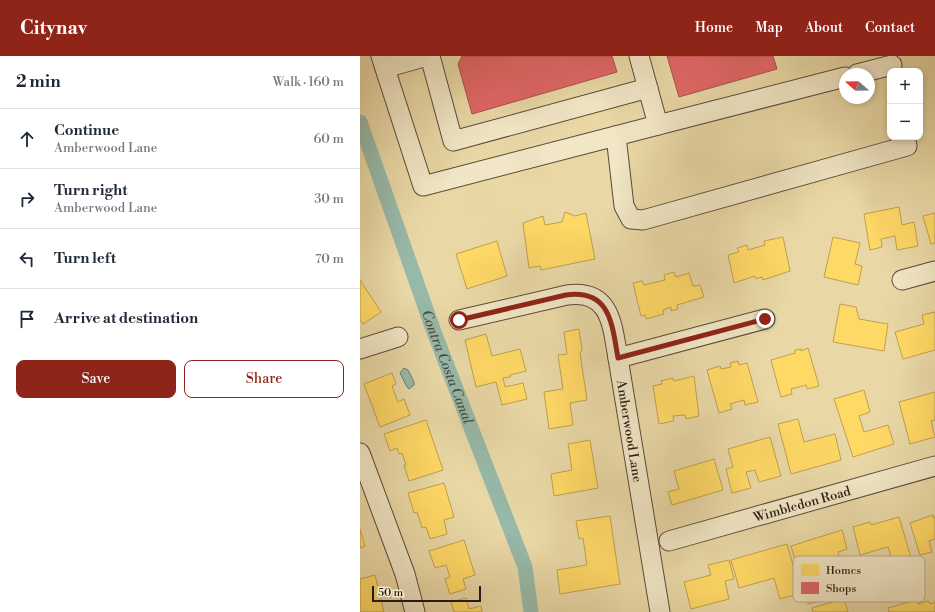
<!DOCTYPE html>
<meta charset="utf-8">
<style>
body{margin:0;font-family:"Libre Bodoni",serif;background:#f2f2f3;color:#1f2937}
.controls{position:absolute;right:12px;top:12px;display:grid;overflow:hidden;border-radius:8px;box-shadow:0 2px 6px #0003}
.controls button{width:36px;height:36px;display:grid;place-items:center;padding:0;border:0;border-bottom:1px solid #e0e1e3;background:#fff;color:#1f2937;font:20px sans-serif}
.compass{position:absolute;left:479px;top:12px;width:36px;height:36px;border-radius:50%;background:#fff;box-shadow:0 2px 6px #0003;rotate:290deg}
.scale{position:absolute;left:12px;bottom:10px;width:109px;box-sizing:border-box;padding-left:4px;border:2px solid #2b1b14;border-top:0;font-size:11px;line-height:14px;white-space:nowrap;color:#2b1b14;-webkit-text-stroke:3px #f1e6c5;paint-order:stroke}
.stop{position:absolute;width:12px;height:12px;margin:-9px;border:3px solid #8f2418;border-radius:50%;background:#fff}
.stop.end{background:#8f2418;border-color:#fff;box-shadow:0 1px 4px #0008}
.list{margin:0;padding:0;list-style:none}
h2{display:flex;justify-content:space-between;align-items:center;height:52px;margin:0;padding:0 16px;font-size:17px}
h2 small{font-size:13px;font-weight:400;color:#747a83}
.list li{display:grid;grid-template-columns:26px 1fr auto;gap:12px;align-items:center;box-sizing:border-box;height:60px;padding:0 16px;border-top:1px solid #e0e1e3}
.list b{display:block;font-size:15px;white-space:nowrap}
.list p{margin:0;font-size:13px;white-space:nowrap;color:#747a83}
.list em{font-size:13px;font-style:normal;color:#747a83}
.actions{display:flex;gap:8px;padding:12px 16px}
.actions a{flex:1;padding:9px 0;border:1px solid #8f2418;border-radius:8px;text-align:center;font-size:14px;color:#8f2418}
.actions .main{background:#8f2418;color:#fff}
.icon{flex:none;width:22px;height:22px;fill:none;stroke:currentColor;stroke-width:2;stroke-linecap:round;stroke-linejoin:round}
.map{position:relative;flex:none;width:575px;height:556px;overflow:hidden}
header{display:flex;align-items:center;gap:24px;box-sizing:border-box;height:56px;padding:0 20px;background:#8f2418;color:#fff}
header strong{font-size:19px}
nav{display:flex;gap:22px;margin-inline-start:auto;font-size:14px}
main{display:flex}
aside{flex:1;background:#fff}
.map>svg:first-child{display:block}
.water{fill:#97b9a9;stroke:#6c7a6d}
.homes{fill:#ffd966;stroke:#bfa04d}
.shops{fill:#e06666;stroke:#aa504d}
.lines{fill:none;stroke-linecap:round;stroke-linejoin:round}
.canal{stroke:#97b9a9;stroke-width:15}
.minor-casing{stroke:#5a4a38;stroke-width:21}
.minor{stroke:#f1e6c5;stroke-width:19}
.route{stroke:#8f2418;stroke-width:5}
.labels{text-anchor:middle;stroke-width:4;stroke-linejoin:round;paint-order:stroke}
.street-label{font-size:13px;fill:#2b1b14;stroke:#f1e6c5}
.water-label{font-size:14px;font-style:italic;fill:#4b4a41;stroke:#f1e6c5}
.key{fill:#f1e6c5;stroke:#b6a990;stroke-width:1}
.key-label{font-size:11px;fill:#2b1b14}
</style>
<header>
<strong>Citynav</strong>
<nav><a>Home</a><a>Map</a><a>About</a><a>Contact</a></nav>
</header>
<main>
<aside>
<h2>2 min<small>Walk · 160 m</small></h2>
<ul class="list">
<li><svg class="icon" aria-label="ahead" viewBox="0 0 24 24"><path d="M12 20V5M6 11l6-6 6 6"/></svg><div><b>Continue</b><p>Amberwood Lane</p></div><em>60 m</em></li>
<li><svg class="icon" aria-label="right" viewBox="0 0 24 24"><path d="M7 20v-9h11M14 6l5 5-5 5"/></svg><div><b>Turn right</b><p>Amberwood Lane</p></div><em>30 m</em></li>
<li><svg class="icon" aria-label="left" viewBox="0 0 24 24"><path d="M17 20v-9H6M10 6l-5 5 5 5"/></svg><div><b>Turn left</b></div><em>70 m</em></li>
<li><svg class="icon" aria-label="arrive" viewBox="0 0 24 24"><path d="M6 21V4h12l-3 4 3 4H6"/></svg><div><b>Arrive at destination</b></div></li>
</ul>
<div class="actions"><a class="main">Save</a><a>Share</a></div>
</aside>
<div class="map">
<svg width="575" height="556" viewBox="0 0 575 556">
<rect width="100%" height="100%" fill="#e9d8a6"/>
<filter id="stains"><feTurbulence type="fractalNoise" baseFrequency=".005" numOctaves="4"/><feColorMatrix values="0 0 0 0 .2 0 0 0 0 .09 0 0 0 0 .02 0 0 0 .5 -.17"/></filter>
<radialGradient id="worn" r=".72"><stop offset=".6" stop-color="#630" stop-opacity="0"/><stop offset="1" stop-color="#630" stop-opacity=".3"/></radialGradient>
<path class="water" d="M44,312L48,314L54,326V329L49,333L47,331L40,317Z"/>
<g class="homes">
<path d="M539,151L542,169L554,166L558,190L537,194L535,180L521,183L522,191L510,194L504,158Z"/>
<path d="M205,156L215,160L226,157L235,203L181,214L180,210L169,212L163,167L183,160L185,169L202,166Z"/>
<path d="M575,157V187L571,188L563,160Z"/>
<path d="M423,181L430,215L403,224L402,221L396,223L395,220L374,227L368,199L379,196L377,192L387,189L388,194L405,189L404,185Z"/>
<path d="M473,181L500,187L495,208L502,210L498,229L464,221Z"/>
<path d="M137,185L147,220L107,233L96,198Z"/>
<path d="M314,216L316,221L329,217L333,230L340,229L344,241L317,249L318,253L311,255V251L303,254L304,258L286,263L285,259L281,260L273,227L282,225L284,229L305,224L304,219Z"/>
<path d="M0,224L21,256L3,268L0,264Z"/>
<path d="M480,248L496,251L499,263L528,268L524,295L473,286Z"/>
<path d="M575,256V294L543,303L535,276L564,268L562,259Z"/>
<path d="M219,273L222,294L220,297L227,344L210,347L213,369L189,373L184,336L203,333L198,299L207,298L204,276Z"/>
<path d="M126,278L132,300L160,293L166,315L150,319V321L143,322L145,331L163,327L167,343L142,349L136,326L116,331L105,284Z"/>
<path d="M448,292L459,330L447,333L446,329L431,333L432,338L421,341L411,304L435,297V294L441,293V295Z"/>
<path d="M378,305L379,309L387,307L398,346L385,349L384,344L370,348L372,353L359,357L347,314L360,310L361,313L371,311L370,307Z"/>
<path d="M32,317L36,328L32,330L38,346L44,343L50,359L20,371L4,328Z"/>
<path d="M334,320L339,360L326,363L325,359L313,360L314,365L299,368L293,330L302,328L301,325L313,322L314,325Z"/>
<path d="M504,334L510,356L499,360L504,376L528,369L534,388L493,401L474,343Z"/>
<path d="M575,336V364L571,365L575,381L550,388L539,346Z"/>
<path d="M438,363L444,386L475,378L481,404L431,418L418,368Z"/>
<path d="M66,364L83,414L49,425L44,409H46L42,397L39,398L37,392L30,395L24,378Z"/>
<path d="M410,381L421,420L399,426L395,414L386,416L391,432L372,437L366,413L373,411L368,393Z"/>
<path d="M230,384L238,432L194,440L191,418L212,414L208,388Z"/>
<path d="M354,403L363,434L312,449L308,436L319,433L314,415Z"/>
<path d="M84,427L94,461L84,464L87,478L70,483L66,471L62,472L57,456L54,457L48,437Z"/>
<path d="M573,459V462L575,461V483L569,485L572,496L560,499L550,467Z"/>
<path d="M250,460L260,528L200,538L197,514L227,509L223,482L219,483L216,465Z"/>
<path d="M539,461L552,505L534,510L528,491L500,499L493,471L510,466L511,469Z"/>
<path d="M0,473L5,490L0,492Z"/>
<path d="M482,474L487,493L478,496L481,506L470,510L468,504L458,507L469,542L448,548L431,490Z"/>
<path d="M104,484L115,519L103,523L106,533L90,538L85,523L90,521L86,509L75,512L69,495Z"/>
<path d="M427,488L441,537L420,543L414,522L379,532L371,504Z"/>
<path d="M369,504L374,523L365,525L369,543L331,553L324,526L351,519L348,509Z"/>
<path d="M15,519L24,556H0V523Z"/>
<path d="M106,542L109,553L121,550L122,556H94L91,546Z"/>
<path d="M484,543L488,556H453L452,552Z"/>
<path d="M556,544L558,548L568,545L570,548L575,546V556H529L528,552Z"/>
</g>
<g class="shops">
<path d="M102,0H252L257,16L112,58L98,8Z"/>
<path d="M307,0H413L417,13L319,41Z"/>
</g>
<g class="lines">
<path class="canal" id="s1" d="M0,66L74,276L165,511L171,556"/>
<defs>
<g id="minor">
<path d="M21,0L63,130L298,69L279,0"/>
<path d="M70,0L93,85L288,32"/>
<path d="M25,12L67,0"/>
<path d="M497,18L532,9"/>
<path d="M298,69L485,21"/>
<path d="M256,80L264,150L271,163L283,164L547,90L545,81"/>
<path d="M542,224L575,215"/>
<path id="s2" d="M99,264L207,239C251,233 252,269 258,302L300,556"/>
<path d="M0,293L38,281"/>
<path d="M258,302L405,263"/>
<path d="M0,397L45,518L55,556"/>
<path id="s3" d="M309,485L575,410"/>
</g>
</defs>
<use href="#minor" class="minor-casing"/>
<use href="#minor" class="minor"/>
</g>
<g class="lines">
<path class="route" d="M99,264L206,239C251,233 252,269 258,302L405,263"/>
</g>
<g class="labels">
<g class="street-label">
<text dy="5" stroke="none"><textPath href="#s2" startOffset="279">Amberwood Lane</textPath></text>
<text dy="5" stroke="none"><textPath href="#s3" startOffset="138">Wimbledon Road</textPath></text>
</g>
<g class="water-label">
<text dy="5" stroke="none"><textPath href="#s1" startOffset="260">Contra Costa Canal</textPath></text>
</g>
</g>
<rect x="433" y="500" width="132" height="46" rx="6" class="key"/>
<rect x="441" y="508" width="18" height="12" fill="#ffd966"/>
<rect x="441" y="526" width="18" height="12" fill="#e06666"/>
<g class="key-label">
<text x="466" y="518">Homes</text>
<text x="466" y="536">Shops</text>
</g>
<rect width="100%" height="100%" filter="url(#stains)"/>
<rect width="100%" height="100%" fill="url(#worn)"/>
</svg>
<div class="controls">
<button>+</button>
<button>−</button>
</div>
<svg class="compass" viewBox="-18 -18 36 36"><path d="M0-13l5 13h-10z" fill="#e53935"/><path d="M0 13l5-13h-10z" fill="#747a83"/></svg>
<div class="scale">50 m</div>
<div class="stop" style="left:99px;top:264px"></div>
<div class="stop end" style="left:405px;top:263px"></div>
</div>
</main>
